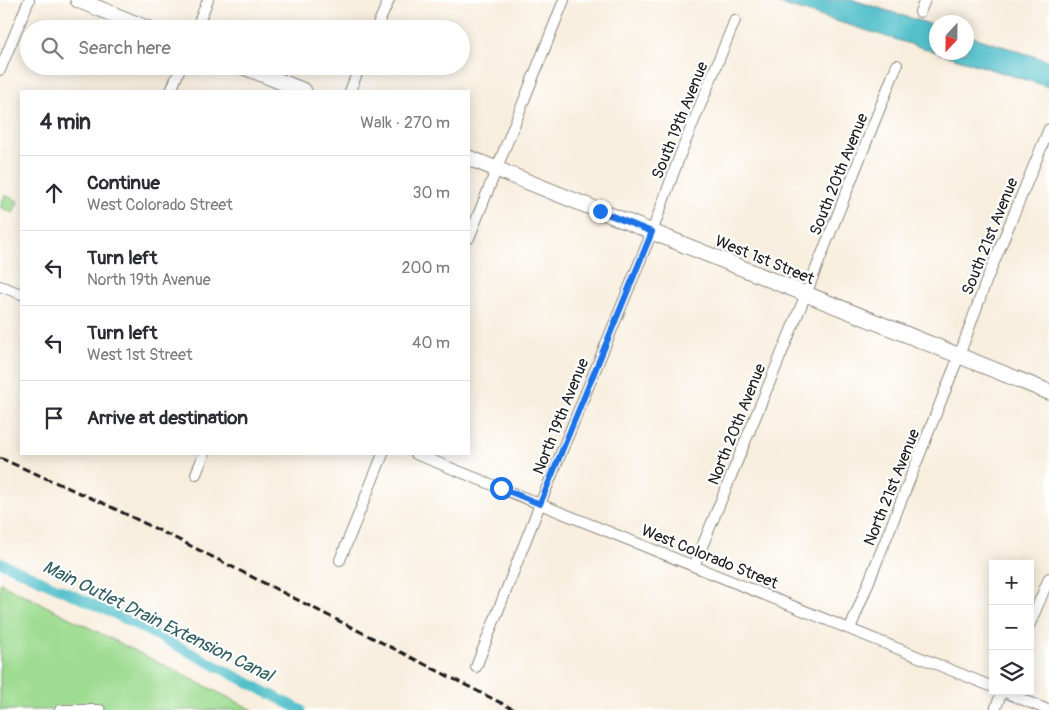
<!DOCTYPE html>
<meta charset="utf-8">
<style>
body{margin:0;font-family:Pangolin,sans-serif;background:#f2f2f3;color:#2b2b33}
.controls{position:absolute;right:15px;bottom:15px;display:grid;overflow:hidden;border-radius:0px;box-shadow:0 2px 12px #0003}
.controls button{width:45px;height:45px;display:grid;place-items:center;padding:0;border:0;border-bottom:1px solid #e1e1e2;background:#fff;color:#2b2b33;font:25px sans-serif}
.compass{position:absolute;left:929px;top:15px;width:45px;height:45px;border-radius:50%;background:#fff;box-shadow:0 2px 12px #0003;rotate:202deg}
.stop{position:absolute;width:15px;height:15px;margin:-11px;border:4px solid #1a73e8;border-radius:50%;background:#fff}
.stop.end{background:#1a73e8;border-color:#fff;box-shadow:0 1px 5px #0008}
.list{margin:0;padding:0;list-style:none}
h2{display:flex;justify-content:space-between;align-items:center;height:65px;margin:0;padding:0 20px;font-size:21px}
h2 small{font-size:16px;font-weight:400;color:#7c7c81}
.list li{display:grid;grid-template-columns:32px 1fr auto;gap:15px;align-items:center;box-sizing:border-box;height:75px;padding:0 20px;border-top:1px solid #e1e1e2}
.list b{display:block;font-size:19px;white-space:nowrap}
.list p{margin:0;font-size:16px;white-space:nowrap;color:#7c7c81}
.list em{font-size:16px;font-style:normal;color:#7c7c81}
.icon{flex:none;width:28px;height:28px;fill:none;stroke:currentColor;stroke-width:2;stroke-linecap:round;stroke-linejoin:round}
.map{position:relative;flex:none;width:1049px;height:710px;overflow:hidden}
.search{position:absolute;background:#fff;box-shadow:0 2px 12px #0003;left:20px;top:20px;width:450px;height:55px;display:flex;align-items:center;gap:12px;box-sizing:border-box;padding:0 18px;border-radius:28px;color:#7c7c81;font-size:19px}
.panel{position:absolute;background:#fff;box-shadow:0 2px 12px #0003;left:20px;top:90px;width:450px;height:365px;border-radius:0px}
.map>svg:first-child{display:block}
.green{fill:#9edc91;stroke:#5d7c56}
.water{fill:#53c0ca;stroke:#386e73}
.lines{fill:none;stroke-linecap:round;stroke-linejoin:round}
.canal{stroke:#53c0ca;stroke-width:10}
.street-casing{stroke:#8a857d;stroke-width:12}
.secondary-casing{stroke:#8a857d;stroke-width:17}
.street{stroke:#fff;stroke-width:10}
.secondary{stroke:#fff;stroke-width:15}
.rail{stroke:#1c1c1c;stroke-width:3;stroke-dasharray:8 4;stroke-linecap:butt}
.route{stroke:#1a73e8;stroke-width:6}
.labels{text-anchor:middle;stroke-width:4.5;stroke-linejoin:round;paint-order:stroke}
.street-label{font-size:16px;fill:#1c1c1c;stroke:#fff}
.water-label{font-size:18px;font-style:italic;fill:#325e62;stroke:#fff}
</style>
<div class="map">
<svg width="1049" height="710" viewBox="0 0 1049 710">
<rect width="100%" height="100%" fill="#fff"/>
<filter id="ink" filterUnits="userSpaceOnUse"><feTurbulence type="fractalNoise" baseFrequency=".02" numOctaves="2"/><feDisplacementMap in="SourceGraphic" scale="10" xChannelSelector="R" yChannelSelector="G"/><feConvolveMatrix kernelMatrix="1 2 1 2 8 2 1 2 1" color-interpolation-filters="sRGB"/></filter>
<filter id="wash" filterUnits="userSpaceOnUse"><feTurbulence type="fractalNoise" baseFrequency=".0096" numOctaves="4" result="noise"/><feDisplacementMap in="SourceGraphic" scale="20" xChannelSelector="R" yChannelSelector="G"/><feGaussianBlur stdDeviation="1.12" result="paint"/><feColorMatrix in="noise" values="0 0 0 0 0 0 0 0 0 0 0 0 0 0 0 0 0 1.4 0 .05"/><feComposite in="paint" operator="in"/></filter>
<g filter="url(#wash)">
<rect width="100%" height="100%" fill="#f8eede"/>
<g class="green">
<path d="M5,195L18,201L13,213L0,207Z"/>
<path d="M0,583L253,710H0Z"/>
</g>
<g class="water">
<path d="M768,0H853L936,26V52Z"/>
<path d="M967,35L1049,61V87L938,53L966,52Z"/>
</g>
<g class="lines">
<path class="canal" d="M0,562L117,615L301,710"/>
</g>
</g>
<g filter="url(#ink)">
<g class="lines">
<defs>
<g id="street">
<path d="M920,12L925,0"/>
<path d="M196,29L208,0"/>
<path d="M376,29L389,0"/>
<path d="M0,70L29,0"/>
<path d="M171,91L181,66"/>
<path d="M350,91L360,66"/>
<path d="M469,238L564,0"/>
<path d="M0,286L21,294"/>
<path d="M416,454L993,687"/>
<path d="M196,474L204,454"/>
<path d="M340,560L383,454"/>
<path d="M694,566L806,294L897,65"/>
<path d="M1030,624L1049,578"/>
<path d="M850,629L959,356L987,279L1049,129"/>
<path d="M476,667L540,504L652,232L680,155L735,20"/>
<path d="M1002,691L1048,710"/>
<path d="M60,710H100"/>
<path d="M995,710L1002,691"/>
</g>
<g id="secondary">
<path d="M78,0L149,29"/>
<path d="M242,66L304,91"/>
<path d="M469,158L1049,392"/>
</g>
</defs>
<use href="#street" class="street-casing"/>
<use href="#secondary" class="secondary-casing"/>
<use href="#street" class="street"/>
<use href="#secondary" class="secondary"/>
<path class="rail" d="M0,458L107,505L185,543L515,710"/>
</g>
</g>
<g class="lines" filter="url(#ink)">
<path class="route" d="M501,488L540,504L652,232L600,211"/>
</g>
<g class="labels">
<g class="street-label">
<text transform="translate(679 120) rotate(-68)" y="6">South 19th Avenue</text>
<text transform="translate(838 174) rotate(-68)" y="6">South 20th Avenue</text>
<text transform="translate(989 236) rotate(-68)" y="6">South 21st Avenue</text>
<text transform="translate(765 259) rotate(22)" y="6">West 1st Street</text>
<text transform="translate(560 416) rotate(-68)" y="6">North 19th Avenue</text>
<text transform="translate(736 424) rotate(-68)" y="6">North 20th Avenue</text>
<text transform="translate(891 487) rotate(-68)" y="6">North 21st Avenue</text>
<text transform="translate(710 556) rotate(22)" y="6">West Colorado Street</text>
</g>
<g class="water-label">
<text transform="translate(158 621) rotate(26)" y="6">Main Outlet Drain Extension Canal</text>
</g>
</g>
</svg>
<div class="controls">
<button>+</button>
<button>−</button>
<button><svg class="icon" aria-label="layers" viewBox="0 0 24 24"><path d="M12 4l9 5-9 5-9-5zM3 14l9 5 9-5"/></svg></button>
</div>
<svg class="compass" viewBox="-18 -18 36 36"><path d="M0-13l5 13h-10z" fill="#e53935"/><path d="M0 13l5-13h-10z" fill="#7c7c81"/></svg>
<div class="stop" style="left:501px;top:488px"></div>
<div class="stop end" style="left:600px;top:211px"></div>
<div class="search"><svg class="icon" aria-label="search" viewBox="0 0 24 24"><circle cx="10" cy="10" r="6"/><path d="M15 15l6 6"/></svg>Search here</div>
<section class="panel">
<h2>4 min<small>Walk · 270 m</small></h2>
<ul class="list">
<li><svg class="icon" aria-label="ahead" viewBox="0 0 24 24"><path d="M12 20V5M6 11l6-6 6 6"/></svg><div><b>Continue</b><p>West Colorado Street</p></div><em>30 m</em></li>
<li><svg class="icon" aria-label="left" viewBox="0 0 24 24"><path d="M17 20v-9H6M10 6l-5 5 5 5"/></svg><div><b>Turn left</b><p>North 19th Avenue</p></div><em>200 m</em></li>
<li><svg class="icon" aria-label="left" viewBox="0 0 24 24"><path d="M17 20v-9H6M10 6l-5 5 5 5"/></svg><div><b>Turn left</b><p>West 1st Street</p></div><em>40 m</em></li>
<li><svg class="icon" aria-label="arrive" viewBox="0 0 24 24"><path d="M6 21V4h12l-3 4 3 4H6"/></svg><div><b>Arrive at destination</b></div></li>
</ul>
</section>
</div>
